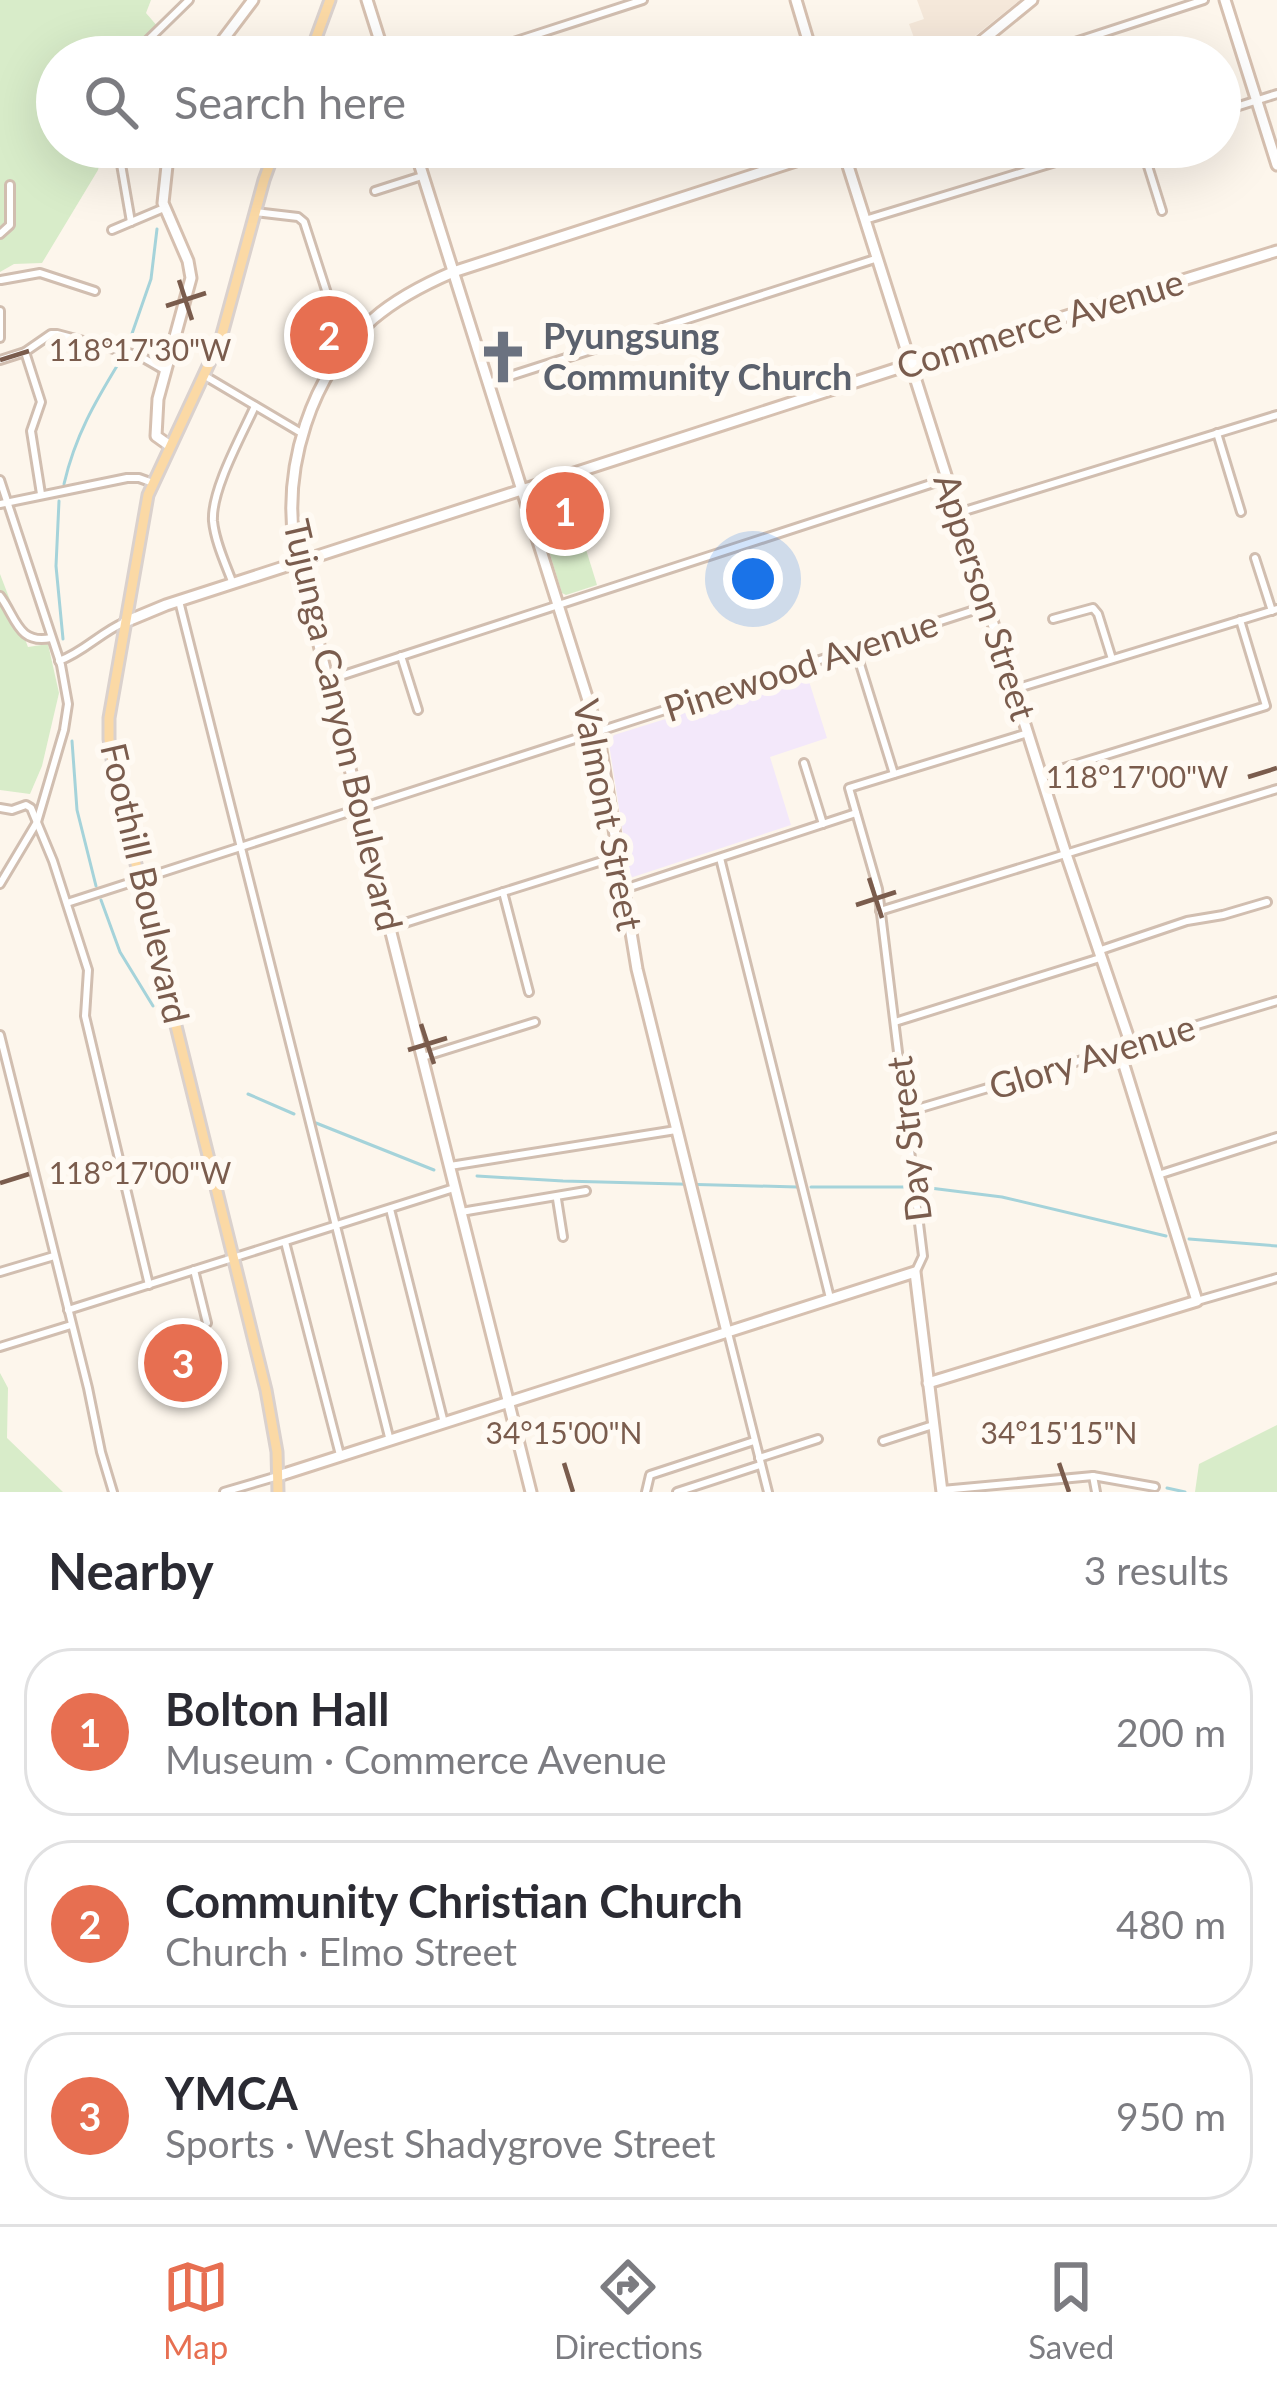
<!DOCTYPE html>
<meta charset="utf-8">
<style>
body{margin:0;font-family:Lato,sans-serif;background:#f7f7f7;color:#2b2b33}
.you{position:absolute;left:753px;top:579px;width:42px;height:42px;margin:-30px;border:9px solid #fff;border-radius:50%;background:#1a73e8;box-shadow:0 0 0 18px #1a73e833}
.badge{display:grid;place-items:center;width:78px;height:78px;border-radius:50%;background:#e76f51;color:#fff;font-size:39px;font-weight:700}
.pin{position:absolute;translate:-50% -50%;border:6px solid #fff;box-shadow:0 3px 12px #0006}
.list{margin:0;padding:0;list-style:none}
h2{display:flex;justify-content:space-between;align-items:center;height:156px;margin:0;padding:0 48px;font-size:51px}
h2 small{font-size:39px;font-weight:400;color:#7c7c81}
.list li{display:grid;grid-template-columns:78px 1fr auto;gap:36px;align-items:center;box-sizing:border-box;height:168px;margin:0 24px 24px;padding:0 24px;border:3px solid #e1e1e2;border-radius:48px}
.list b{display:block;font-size:45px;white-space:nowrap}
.list p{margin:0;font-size:39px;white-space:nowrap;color:#7c7c81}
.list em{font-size:39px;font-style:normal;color:#7c7c81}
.icon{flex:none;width:66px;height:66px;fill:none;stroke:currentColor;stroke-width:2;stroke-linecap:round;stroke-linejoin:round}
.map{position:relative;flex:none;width:1277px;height:1492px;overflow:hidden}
.search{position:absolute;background:#fff;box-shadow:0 12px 48px #0002;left:36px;right:36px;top:36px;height:132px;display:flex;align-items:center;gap:30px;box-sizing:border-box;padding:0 42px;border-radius:66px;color:#7c7c81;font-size:45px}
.sheet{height:732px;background:#fff}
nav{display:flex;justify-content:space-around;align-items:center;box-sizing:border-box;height:168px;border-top:3px solid #e1e1e2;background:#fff;font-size:33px;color:#7c7c81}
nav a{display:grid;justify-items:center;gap:6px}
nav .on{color:#e76f51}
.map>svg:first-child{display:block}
.residential{fill:#f5e8da}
.education{fill:#f3e8fa}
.green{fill:#d8ecc9}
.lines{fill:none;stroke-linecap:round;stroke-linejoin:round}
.stream{stroke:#a5d3da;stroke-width:3}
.street-casing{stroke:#d1beb0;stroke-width:12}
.secondary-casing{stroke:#d6c0b0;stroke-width:15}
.primary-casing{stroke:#dad1cd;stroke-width:15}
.street{stroke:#fff;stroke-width:6}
.secondary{stroke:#fff;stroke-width:9}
.primary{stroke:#fbd9a5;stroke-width:9}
.ticks{fill:none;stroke:#7a5c4d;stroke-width:4.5}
.labels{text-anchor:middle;stroke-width:12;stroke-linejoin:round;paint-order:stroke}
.street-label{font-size:36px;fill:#7a5c4d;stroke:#fffaf3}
.worship-label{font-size:36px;font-weight:bold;fill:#5b616d;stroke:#fffaf3;text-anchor:start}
.ticks-label{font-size:30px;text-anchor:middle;fill:#7a5c4d;stroke:#fffaf3;stroke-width:12;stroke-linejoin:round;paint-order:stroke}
</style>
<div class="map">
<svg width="1277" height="1492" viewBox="0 0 1277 1492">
<rect width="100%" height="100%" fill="#fdf6ec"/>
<path class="residential" d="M917,0H1020L949,57H921L909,24L924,19Z"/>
<path class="education" d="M807,675L827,738L770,757L791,825L630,878L609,744L614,735Z"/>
<g class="green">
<path d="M0,0H151L146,13L158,27L136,57H57V147H104L98,170L42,263L14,264L0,272Z"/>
<path d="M582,480L600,538L584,543L597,585L566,595L562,593L533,500L537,495Z"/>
<path d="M0,574L28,647L48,644L59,693L42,766L30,794L0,790Z"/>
<path d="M0,1373L8,1388L7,1438L63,1492H0Z"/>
<path d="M1277,1425V1492H1195L1199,1464Z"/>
</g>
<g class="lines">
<g class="stream">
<path d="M127,348L151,279L157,229"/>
<path d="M64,484C75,436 95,402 120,361"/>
<path d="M59,501L56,566L63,639"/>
<path d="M72,741L77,810L96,886"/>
<path d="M101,900L120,952L153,1006"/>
<path d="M248,1094L294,1114"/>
<path d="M316,1123L434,1170"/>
<path d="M477,1176L563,1181L797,1187"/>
<path d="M811,1187H907"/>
<path d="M922,1187L1002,1197L1166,1236"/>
<path d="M1189,1239L1277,1246"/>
<path d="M1167,1488L1185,1492"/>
</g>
<defs>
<g id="street">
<path d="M141,57L145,43L189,0"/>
<path d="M467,57L643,0"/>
<path d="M1029,57L1204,0"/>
<path d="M1220,112L1277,94"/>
<path d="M118,147L131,222"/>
<path d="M1142,147L1162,211"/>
<path d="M169,150L175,152L192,147"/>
<path d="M375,191L422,176"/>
<path d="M255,212L298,217L304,222L345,349"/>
<path d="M865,220L1105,147"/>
<path d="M112,230L164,208"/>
<path d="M0,234L10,225V185"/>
<path d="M1,280L40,273L95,291"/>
<path d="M0,311V338"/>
<path d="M25,352L41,402L31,431L41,494"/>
<path d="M0,360L25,352L51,334H57L140,356L166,371"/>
<path d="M205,376L303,434"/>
<path d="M488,383L878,258"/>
<path d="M1217,433L1241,512"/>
<path d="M0,480L61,665L68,704L64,730L37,822L0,884"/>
<path d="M0,504L127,478H139L153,483"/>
<path d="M958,513L1277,415"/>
<path d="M1255,558L1272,611"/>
<path d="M233,584C226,565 215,542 213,521C211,490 242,435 255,406"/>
<path d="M0,596C16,617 18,645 51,638"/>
<path d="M179,601L390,1441"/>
<path d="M1053,619L1093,608L1098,614L1112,659"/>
<path d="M855,648L894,774"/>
<path d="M401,656L418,710"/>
<path d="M59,661C84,652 101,632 125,622"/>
<path d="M328,680L946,479"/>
<path d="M1015,689L1277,609"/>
<path d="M804,763L823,824"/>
<path d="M1041,775L1266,706L1240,620"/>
<path d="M0,808L12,810L26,805L31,808L53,861L88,970L85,1016L149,1285"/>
<path d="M720,858L830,1298"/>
<path d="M624,889L856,813"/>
<path d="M503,892L529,992"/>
<path d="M67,903L987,606"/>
<path d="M880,911L1277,789"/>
<path d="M389,928L618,856"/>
<path d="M1098,951L1187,921L1223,915L1267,902"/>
<path d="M895,1022L1100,958"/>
<path d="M0,1035L88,1388L101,1452L113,1492"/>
<path d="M1131,1045L1277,1001"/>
<path d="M423,1057L535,1022"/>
<path d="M907,1112L1119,1049"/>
<path d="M450,1166L676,1130"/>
<path d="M1158,1175L1277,1137"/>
<path d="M557,1199L563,1237"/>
<path d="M390,1209L444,1423"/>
<path d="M461,1212L586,1191"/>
<path d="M285,1242L340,1455"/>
<path d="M194,1270L207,1323"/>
<path d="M916,1271L923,1256L878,889L849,788L1028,733"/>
<path d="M0,1272L54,1256"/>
<path d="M1197,1301L1277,1278"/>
<path d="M68,1310L454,1188"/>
<path d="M728,1333L768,1492"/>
<path d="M0,1347L71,1325"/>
<path d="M883,1441L933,1425"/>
<path d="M759,1458L818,1439"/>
<path d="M1093,1476L1096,1492"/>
<path d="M942,1490L1093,1476L1155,1487"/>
<path d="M224,1492L278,1476"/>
<path d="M646,1492L650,1475L754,1441"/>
<path d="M677,1492L760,1465"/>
</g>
<g id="secondary">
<path d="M367,0L385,57"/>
<path d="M796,0L813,57"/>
<path d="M1225,0L1277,165"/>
<path d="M210,57L253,0"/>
<path d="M962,57L1032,0"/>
<path d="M169,147L163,203L188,261L191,278L158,399L156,436L170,446"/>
<path d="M414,147L598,732L637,969L727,1332"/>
<path d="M842,147L1066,854L1131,1045L1119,1049L1197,1301L928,1383"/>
<path d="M125,622L166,605L911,364L1277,251"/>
<path d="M278,1476L915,1272L942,1492"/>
<path d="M531,1492L295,549C282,468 310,375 373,319C396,299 425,284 453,272L839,147"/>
</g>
<g id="primary">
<path d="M309,57L330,0"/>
<path d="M276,147L264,180L221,338L148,495L109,718V739L115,779L266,1390L277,1452L278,1492"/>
</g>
</defs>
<use href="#street" class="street-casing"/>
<use href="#secondary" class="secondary-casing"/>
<use href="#primary" class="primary-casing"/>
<use href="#street" class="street"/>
<use href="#secondary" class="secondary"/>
<use href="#primary" class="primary"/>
</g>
<path class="ticks" d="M179,280L192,320M166,306L206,293M0,360L29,351M1248,777L1277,768M869,878L882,918M856,905L896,892M421,1024L434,1064M408,1050L447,1038M0,1183L29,1174M564,1463L573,1492M1059,1463L1069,1492"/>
<defs>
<symbol id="church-bare" viewBox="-9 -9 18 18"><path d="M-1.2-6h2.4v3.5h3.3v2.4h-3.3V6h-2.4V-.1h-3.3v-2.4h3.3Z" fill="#6b7280" stroke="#fffaf3" stroke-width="2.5" paint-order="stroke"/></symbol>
</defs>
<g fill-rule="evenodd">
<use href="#church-bare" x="465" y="319" width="76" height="76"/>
</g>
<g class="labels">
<g class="street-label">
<text transform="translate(1040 324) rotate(-17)" y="13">Commerce Avenue</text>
<text transform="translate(985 597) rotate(72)" y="13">Apperson Street</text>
<text transform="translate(801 666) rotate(-18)" y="13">Pinewood Avenue</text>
<text transform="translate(343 725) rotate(77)" y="13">Tujunga Canyon Boulevard</text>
<text transform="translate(608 815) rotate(79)" y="13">Valmont Street</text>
<text transform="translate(145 883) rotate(77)" y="13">Foothill Boulevard</text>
<text transform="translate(1092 1057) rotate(-17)" y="13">Glory Avenue</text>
<text transform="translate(909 1139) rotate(-97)" y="13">Day Street</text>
</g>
<g class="worship-label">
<text x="543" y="349">Pyungsung<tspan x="543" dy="41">Community Church</tspan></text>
</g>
</g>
<g class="ticks-label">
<text x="140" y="361">118°17'30"W</text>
<text x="1137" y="788">118°17'00"W</text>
<text x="140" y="1184">118°17'00"W</text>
<text x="564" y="1444">34°15'00"N</text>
<text x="1059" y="1444">34°15'15"N</text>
</g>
</svg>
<div class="you"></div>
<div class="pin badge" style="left:565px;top:511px">1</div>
<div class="pin badge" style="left:329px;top:335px">2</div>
<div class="pin badge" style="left:183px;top:1363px">3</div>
<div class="search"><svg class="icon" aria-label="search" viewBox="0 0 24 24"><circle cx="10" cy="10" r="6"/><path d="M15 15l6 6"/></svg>Search here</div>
</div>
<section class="sheet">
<h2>Nearby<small>3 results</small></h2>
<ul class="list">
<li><span class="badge">1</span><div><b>Bolton Hall</b><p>Museum · Commerce Avenue</p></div><em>200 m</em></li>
<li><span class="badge">2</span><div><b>Community Christian Church</b><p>Church · Elmo Street</p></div><em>480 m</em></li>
<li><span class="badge">3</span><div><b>YMCA</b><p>Sports · West Shadygrove Street</p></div><em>950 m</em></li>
</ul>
</section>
<nav>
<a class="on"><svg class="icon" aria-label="map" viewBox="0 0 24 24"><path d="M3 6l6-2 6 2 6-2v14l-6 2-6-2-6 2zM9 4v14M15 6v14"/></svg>Map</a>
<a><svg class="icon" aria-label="directions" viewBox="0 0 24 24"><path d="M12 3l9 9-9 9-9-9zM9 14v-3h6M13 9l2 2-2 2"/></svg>Directions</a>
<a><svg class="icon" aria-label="saved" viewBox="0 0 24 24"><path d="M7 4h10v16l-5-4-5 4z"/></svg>Saved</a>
</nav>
